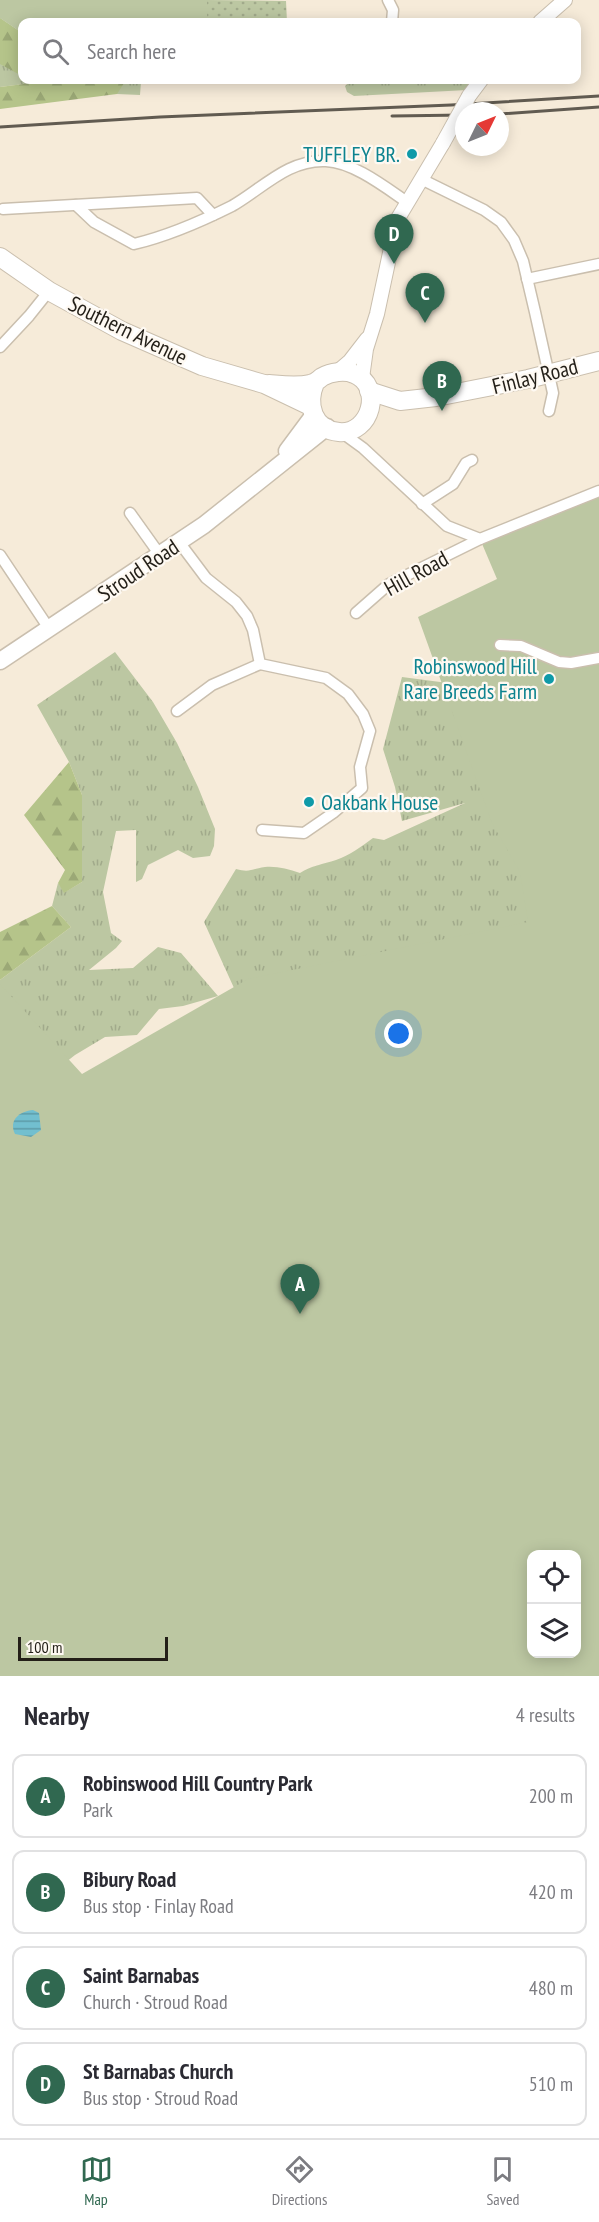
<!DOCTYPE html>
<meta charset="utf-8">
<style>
body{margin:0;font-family:"PT Sans Narrow",sans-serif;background:#f7f7f7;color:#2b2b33}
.controls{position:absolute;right:18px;bottom:18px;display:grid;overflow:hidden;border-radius:12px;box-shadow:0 3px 15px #0003}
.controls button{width:54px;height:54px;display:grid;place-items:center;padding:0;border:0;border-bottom:2px solid #e1e1e2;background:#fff;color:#2b2b33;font:30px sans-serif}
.compass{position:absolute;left:455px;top:102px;width:54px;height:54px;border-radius:50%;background:#fff;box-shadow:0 3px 15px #0003;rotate:47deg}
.scale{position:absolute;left:18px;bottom:15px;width:150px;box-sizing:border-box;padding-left:6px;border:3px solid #231f18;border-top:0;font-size:16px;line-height:21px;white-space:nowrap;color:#231f18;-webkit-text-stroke:4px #fef9f2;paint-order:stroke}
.you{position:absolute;left:399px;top:1034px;width:21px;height:21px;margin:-15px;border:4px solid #fff;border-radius:50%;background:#1a73e8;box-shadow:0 0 0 9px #1a73e833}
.badge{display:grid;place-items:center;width:39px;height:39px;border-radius:50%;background:#306850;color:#fff;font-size:20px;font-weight:700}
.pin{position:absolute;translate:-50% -50px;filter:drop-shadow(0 2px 3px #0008)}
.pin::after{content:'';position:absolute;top:32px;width:21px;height:18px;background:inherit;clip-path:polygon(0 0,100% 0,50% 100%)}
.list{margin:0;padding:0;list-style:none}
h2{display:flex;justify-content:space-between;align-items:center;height:78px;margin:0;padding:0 24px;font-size:26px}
h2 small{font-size:20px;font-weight:400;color:#7c7c81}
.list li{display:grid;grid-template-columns:39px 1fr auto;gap:18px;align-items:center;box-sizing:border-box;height:84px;margin:0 12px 12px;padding:0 12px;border:2px solid #e1e1e2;border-radius:12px}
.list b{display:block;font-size:22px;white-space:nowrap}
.list p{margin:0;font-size:20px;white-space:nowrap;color:#7c7c81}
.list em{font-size:20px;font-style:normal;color:#7c7c81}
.icon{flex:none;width:33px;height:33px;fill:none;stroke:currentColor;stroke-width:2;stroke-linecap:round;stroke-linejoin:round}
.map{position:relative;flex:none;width:599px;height:1676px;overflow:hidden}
.search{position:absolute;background:#fff;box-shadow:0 3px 15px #0003;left:18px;right:18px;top:18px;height:66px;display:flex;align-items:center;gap:15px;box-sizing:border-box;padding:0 21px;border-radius:12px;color:#7c7c81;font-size:22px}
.sheet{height:462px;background:#fff}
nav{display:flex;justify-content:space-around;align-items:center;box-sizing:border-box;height:84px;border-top:2px solid #e1e1e2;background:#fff;font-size:16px;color:#7c7c81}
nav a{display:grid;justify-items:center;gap:3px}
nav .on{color:#306850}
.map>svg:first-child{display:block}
.grass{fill:url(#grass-tufts)}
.forest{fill:url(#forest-firs)}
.park{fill:#bcc7a2;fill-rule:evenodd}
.garden{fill:url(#garden-dots)}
.water{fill:url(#water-rules)}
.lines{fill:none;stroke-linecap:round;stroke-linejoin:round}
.street-casing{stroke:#cabfae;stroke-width:13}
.secondary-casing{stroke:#cabfae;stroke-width:16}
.primary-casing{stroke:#cabfae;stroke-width:19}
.highway-casing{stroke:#cabfae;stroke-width:20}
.street{stroke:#fff;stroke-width:10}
.secondary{stroke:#fff;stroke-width:14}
.primary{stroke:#fff;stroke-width:16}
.highway{stroke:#fff;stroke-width:18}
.rail{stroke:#615b51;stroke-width:3}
.secondary-bridge-casing{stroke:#cabfae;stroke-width:16;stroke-linecap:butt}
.secondary-bridge{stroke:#fff;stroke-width:14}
.culture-dot{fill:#0f9aa8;stroke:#fef9f2;stroke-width:2}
.labels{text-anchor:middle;stroke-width:4.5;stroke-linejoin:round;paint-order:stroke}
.culture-label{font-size:22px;fill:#0d838f;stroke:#fef9f2;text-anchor:end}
.street-label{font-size:22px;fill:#231f18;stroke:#fef9f2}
</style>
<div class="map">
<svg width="599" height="1676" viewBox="0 0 599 1676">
<defs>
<pattern id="grass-tufts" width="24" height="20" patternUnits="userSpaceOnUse" patternTransform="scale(1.5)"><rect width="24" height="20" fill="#bcc7a2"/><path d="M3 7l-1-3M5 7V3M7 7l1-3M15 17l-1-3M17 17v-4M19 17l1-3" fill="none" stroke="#a1aa8b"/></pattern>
<pattern id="forest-firs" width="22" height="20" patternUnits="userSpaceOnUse" patternTransform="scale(1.5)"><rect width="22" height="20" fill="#b5c48a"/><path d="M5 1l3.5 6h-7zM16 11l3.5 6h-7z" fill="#9ba876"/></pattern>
<pattern id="garden-dots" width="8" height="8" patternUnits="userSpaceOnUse" patternTransform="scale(1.5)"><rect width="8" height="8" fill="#bcc7a2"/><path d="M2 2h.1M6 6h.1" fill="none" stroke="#a1aa8b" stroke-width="1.8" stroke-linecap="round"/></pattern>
<pattern id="water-rules" width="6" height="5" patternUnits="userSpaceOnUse" patternTransform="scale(1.5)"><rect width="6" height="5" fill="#72bfcf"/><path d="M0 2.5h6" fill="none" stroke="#5d9ba7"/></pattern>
</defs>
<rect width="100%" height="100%" fill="#f6ebd9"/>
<g class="grass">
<path d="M0,18L22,33V80H205L141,82L140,95L117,94L40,82L0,87Z"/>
<path d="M352,80H469L472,83L467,90L354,96L347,92L345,86Z"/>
<path d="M115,652L153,702L177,743L198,787L215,829L214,846L210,856L193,858L178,850L148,865L142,879L136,882V830L116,831L103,892L111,933L122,941L116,948L89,970L133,968L158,947L181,953L218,996L183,1006L159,1009L137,1035L105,1037L75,1055L56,1070L0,1011V980L71,927L52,906L58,883L65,892L82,882V795L69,762L37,705Z"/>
<path d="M402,677L486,688L541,924L244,1010L204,922L236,869C250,873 251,869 265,867C277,866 288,869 300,873C311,866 323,864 336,860C350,855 361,847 373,838L384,840L465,803L402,821L395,787L383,749Z"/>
</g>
<g class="forest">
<path d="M0,18L22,33V76L0,64Z"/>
<path d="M33,80H126L117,94L0,109V87L39,82Z"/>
<path d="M69,762L82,795V882L64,893L58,883L65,870L24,815Z"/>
<path d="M52,906L71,927L0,980V932Z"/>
</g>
<g class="park">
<path d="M0,0H207V22H22V33L0,18Z"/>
<path d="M599,491V1676H0V984L82,1074L248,979L528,922L520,872L492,823L418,617L497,579L480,539ZM532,1554H576V1654H532Z"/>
</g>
<path class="garden" d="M207,0L286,1L287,22H207Z"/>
<path class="water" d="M33,1110L39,1113L41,1130L31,1137L15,1134C8,1120 20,1111 33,1110Z"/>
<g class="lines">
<defs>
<g id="street">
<path d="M388,0L393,10L392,22"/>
<path d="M421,179L484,210L501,222L514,240L523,261L535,312L553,393L549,411"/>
<path d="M76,205L94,222L134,244C168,236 200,222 232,206C262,189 288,159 326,161C353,162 385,187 407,202"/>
<path d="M3,209L197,198L213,215"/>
<path d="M527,279L599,264"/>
<path d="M0,347L29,316L49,291"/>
<path d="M341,432L363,448L447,526L480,539L599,491"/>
<path d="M422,504L453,484L466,463L472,460"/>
<path d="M130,513L160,555"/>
<path d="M179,542L206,578L236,602L247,616L253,630L260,664L326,678L348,694L363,714L370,731L360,767L362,788L333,813L304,833L262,830"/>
<path d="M0,555L50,630"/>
<path d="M356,613L389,584L480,539"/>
<path d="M500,645L521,646L559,662L571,663L599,658"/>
<path d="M177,711L212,685L260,664"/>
</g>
<g id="secondary">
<path d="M540,22L565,0"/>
<path d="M469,96L481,80"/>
<path d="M336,373L350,361L367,339"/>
<path d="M362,378L366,349L377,314L397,220L443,143"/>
</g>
<g id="primary">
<path d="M287,451L313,416"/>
<path d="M0,661L204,525L327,427"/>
</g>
<g id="highway">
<path d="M0,257L49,291L122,331L202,366L264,384L310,406"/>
<path d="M269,384C282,385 297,387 310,384C316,383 318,380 322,377C331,372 345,370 354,374C384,386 371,435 339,432C313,430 306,404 315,383"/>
<path d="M369,391L400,401L436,397L528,379L599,361"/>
</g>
</defs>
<use href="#street" class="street-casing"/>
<use href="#secondary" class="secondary-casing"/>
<use href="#primary" class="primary-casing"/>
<use href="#highway" class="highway-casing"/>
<use href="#street" class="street"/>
<use href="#secondary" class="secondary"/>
<use href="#primary" class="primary"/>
<use href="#highway" class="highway"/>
<g class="rail">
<path d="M500,114L599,107"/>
<path d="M392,116L464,115"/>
<path d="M0,127L160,117L451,105L599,96"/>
</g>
<defs>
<path id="secondary-bridge" d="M443,143L469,96"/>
</defs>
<use href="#secondary-bridge" class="secondary-bridge-casing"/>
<use href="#secondary-bridge" class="secondary-bridge"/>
</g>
<g class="culture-dot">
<circle cx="412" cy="154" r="6"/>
<circle cx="549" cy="679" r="6"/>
<circle cx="309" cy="802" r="6"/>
</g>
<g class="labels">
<g class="culture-label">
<text x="400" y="162">TUFFLEY BR.</text>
<text x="537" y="674">Robinswood Hill<tspan x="537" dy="25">Rare Breeds Farm</tspan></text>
<text x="321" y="810" text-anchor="start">Oakbank House</text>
</g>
<g class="street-label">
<text transform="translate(128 330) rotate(26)" y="8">Southern Avenue</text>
<text transform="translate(535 376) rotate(-14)" y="8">Finlay Road</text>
<text transform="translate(138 570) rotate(-34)" y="8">Stroud Road</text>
<text transform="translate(416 573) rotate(-29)" y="8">Hill Road</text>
</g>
</g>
</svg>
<div class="controls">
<button><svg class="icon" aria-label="locate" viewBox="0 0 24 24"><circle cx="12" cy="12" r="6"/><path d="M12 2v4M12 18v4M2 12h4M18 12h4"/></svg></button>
<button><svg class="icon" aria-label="layers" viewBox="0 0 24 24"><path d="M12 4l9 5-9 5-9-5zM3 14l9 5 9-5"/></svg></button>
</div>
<svg class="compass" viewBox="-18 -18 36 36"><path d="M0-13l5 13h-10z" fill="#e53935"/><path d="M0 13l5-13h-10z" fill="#7c7c81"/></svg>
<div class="scale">100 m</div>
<div class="you"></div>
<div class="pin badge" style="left:300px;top:1314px">A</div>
<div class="pin badge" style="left:442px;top:411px">B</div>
<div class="pin badge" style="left:425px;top:323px">C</div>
<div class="pin badge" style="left:394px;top:264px">D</div>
<div class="search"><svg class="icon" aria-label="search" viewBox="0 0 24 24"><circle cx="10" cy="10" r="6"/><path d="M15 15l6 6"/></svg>Search here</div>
</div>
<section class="sheet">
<h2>Nearby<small>4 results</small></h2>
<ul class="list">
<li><span class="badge">A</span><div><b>Robinswood Hill Country Park</b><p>Park</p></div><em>200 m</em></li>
<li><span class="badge">B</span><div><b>Bibury Road</b><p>Bus stop · Finlay Road</p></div><em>420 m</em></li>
<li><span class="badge">C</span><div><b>Saint Barnabas</b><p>Church · Stroud Road</p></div><em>480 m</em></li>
<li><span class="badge">D</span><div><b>St Barnabas Church</b><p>Bus stop · Stroud Road</p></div><em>510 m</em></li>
</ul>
</section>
<nav>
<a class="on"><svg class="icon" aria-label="map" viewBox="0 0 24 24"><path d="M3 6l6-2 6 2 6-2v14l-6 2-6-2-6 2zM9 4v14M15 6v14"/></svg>Map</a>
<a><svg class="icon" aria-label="directions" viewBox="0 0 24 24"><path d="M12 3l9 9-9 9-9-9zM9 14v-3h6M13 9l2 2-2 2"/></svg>Directions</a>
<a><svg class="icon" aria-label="saved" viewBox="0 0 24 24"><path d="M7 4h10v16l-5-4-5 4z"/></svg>Saved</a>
</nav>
